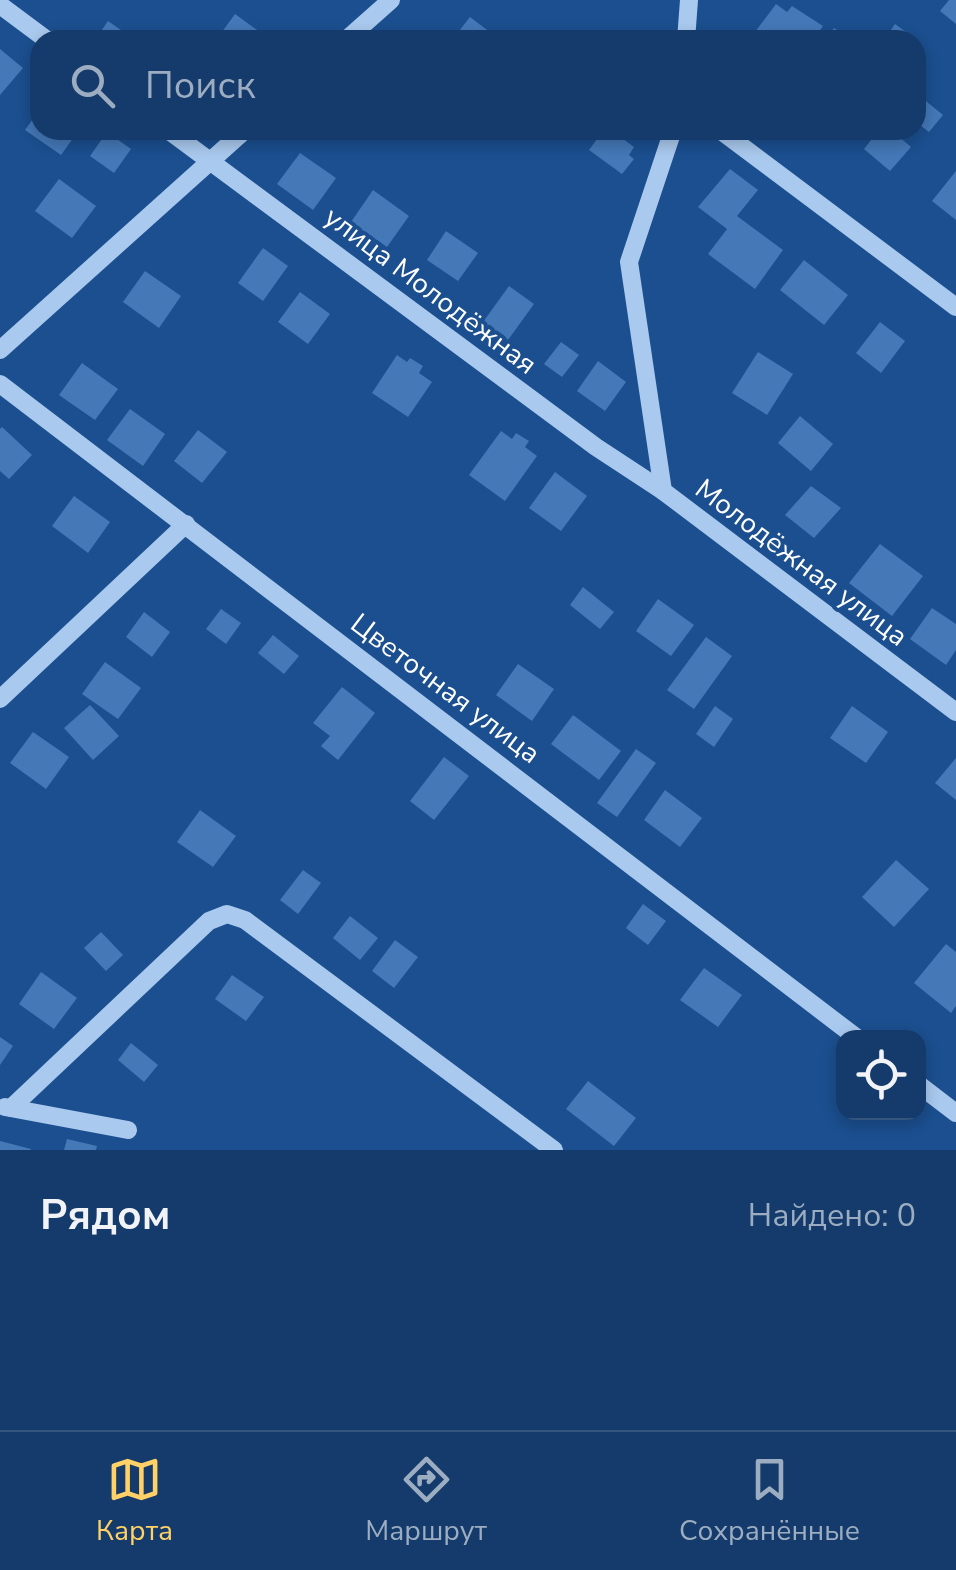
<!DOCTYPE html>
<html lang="ru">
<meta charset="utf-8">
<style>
body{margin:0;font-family:"Nunito Sans",sans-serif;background:#214673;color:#f1f3f6}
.controls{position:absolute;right:30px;bottom:30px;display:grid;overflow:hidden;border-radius:20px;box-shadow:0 5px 15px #0003}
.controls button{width:90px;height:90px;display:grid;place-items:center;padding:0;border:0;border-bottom:2px solid #33557e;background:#143b6b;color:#f1f3f6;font:50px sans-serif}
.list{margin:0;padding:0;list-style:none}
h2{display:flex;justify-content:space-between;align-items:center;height:130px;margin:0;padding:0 40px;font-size:42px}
h2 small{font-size:32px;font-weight:400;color:#9dadc1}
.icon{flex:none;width:55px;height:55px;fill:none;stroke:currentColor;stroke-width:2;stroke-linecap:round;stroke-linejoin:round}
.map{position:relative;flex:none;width:956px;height:1150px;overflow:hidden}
.search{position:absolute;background:#143b6b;box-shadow:0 5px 15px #0003;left:30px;right:30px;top:30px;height:110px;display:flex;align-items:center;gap:25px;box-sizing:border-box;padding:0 35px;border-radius:30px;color:#9dadc1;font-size:38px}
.sheet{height:280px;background:#143b6b}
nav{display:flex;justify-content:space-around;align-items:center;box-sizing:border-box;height:140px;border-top:2px solid #33557e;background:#143b6b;font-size:28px;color:#9dadc1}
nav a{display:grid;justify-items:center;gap:5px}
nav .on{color:#ffd166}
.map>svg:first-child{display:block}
.building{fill:#4478b7}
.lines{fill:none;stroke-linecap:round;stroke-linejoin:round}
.minor{stroke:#a9c9ee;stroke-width:18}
.labels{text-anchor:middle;stroke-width:8;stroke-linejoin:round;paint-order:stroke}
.street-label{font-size:28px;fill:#fff;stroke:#1b4f8f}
</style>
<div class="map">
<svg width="956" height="1150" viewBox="0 0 956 1150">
<rect width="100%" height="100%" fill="#1b4f8f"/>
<g class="building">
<path d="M949,0H956V24L940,11Z"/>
<path d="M776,4L787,12L792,6L823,26L813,40H766L755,32Z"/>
<path d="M235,14L271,40H216Z"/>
<path d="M470,17L495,36L492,40H452Z"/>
<path d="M108,21L135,40H95Z"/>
<path d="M895,24L913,37L911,40H884Z"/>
<path d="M834,28L853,40H826Z"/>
<path d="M0,49L23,68L0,95Z"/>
<path d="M916,93L943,115L929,132L916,122Z"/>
<path d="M40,109V130H79L61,155L25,130Z"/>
<path d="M611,130L634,147L629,155L634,159L622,174L589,150L600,135L604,138Z"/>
<path d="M879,130H891L911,147L890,171L864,149Z"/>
<path d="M107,132L131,149L114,173L90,156Z"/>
<path d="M300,153L336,178L313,210L277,184Z"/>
<path d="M730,169L758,190L737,216L783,250L755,289L708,254L727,229L698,207Z"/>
<path d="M956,171V220L932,201Z"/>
<path d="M59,179L96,206L72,238L35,211Z"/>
<path d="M373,190L409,216L387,247L351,222Z"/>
<path d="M446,231L478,253L458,281L427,260Z"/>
<path d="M263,248L288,266L263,301L238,283Z"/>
<path d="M804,260L848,295L824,325L780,290Z"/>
<path d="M145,271L181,296L159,328L123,302Z"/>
<path d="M509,286L534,304L508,340L483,322Z"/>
<path d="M300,292L330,314L308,344L278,322Z"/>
<path d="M880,322L905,341L881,373L856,353Z"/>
<path d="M561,342L579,355L562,377L544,364Z"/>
<path d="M758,352L793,374L767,415L732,393Z"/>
<path d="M397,355L407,362L410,358L423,366L419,373L432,382L408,417L372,393Z"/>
<path d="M598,361L626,382L605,411L577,391Z"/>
<path d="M82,363L118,389L95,420L59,395Z"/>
<path d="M130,409L165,434L143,466L107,440Z"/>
<path d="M800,416L833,444L811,471L778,443Z"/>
<path d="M2,427L32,455L9,479L0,471V429Z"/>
<path d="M198,430L227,452L202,483L174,461Z"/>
<path d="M501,431L512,439L516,433L529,441L525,447L537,456L505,501L469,475Z"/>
<path d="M555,472L587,496L561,531L529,508Z"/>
<path d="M811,486L841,508L814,538L785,515Z"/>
<path d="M74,496L110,522L88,553L52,526Z"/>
<path d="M880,544L923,576L892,616L849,583Z"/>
<path d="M583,587L614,612L600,629L570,605Z"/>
<path d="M658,599L694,625L671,656L636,631Z"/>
<path d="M932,608L956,624V650L946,665L910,639Z"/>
<path d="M221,609L241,623L226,644L206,629Z"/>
<path d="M144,612L170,632L152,657L126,637Z"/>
<path d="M273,635L299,656L284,674L258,653Z"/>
<path d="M706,637L732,656L694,709L667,690Z"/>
<path d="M105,662L141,688L118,719L82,694Z"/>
<path d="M518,664L554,689L532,721L496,695Z"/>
<path d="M342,687L375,713L338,760L321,746L330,736L313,723Z"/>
<path d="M90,705L119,736L93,760L64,728Z"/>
<path d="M715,706L733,719L714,747L696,734Z"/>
<path d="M852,706L888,732L866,763L830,738Z"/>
<path d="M573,715L621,751L599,780L551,744Z"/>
<path d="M33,732L69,757L46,789L10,763Z"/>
<path d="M636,749L656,763L617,817L597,803Z"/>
<path d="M444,757L469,776L434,820L410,801Z"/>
<path d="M956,758V800L935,783Z"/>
<path d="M665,790L702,818L680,847L644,820Z"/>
<path d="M200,810L236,836L213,867L177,842Z"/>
<path d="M896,860L929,889L894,927L862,897Z"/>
<path d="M303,870L321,883L298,914L280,900Z"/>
<path d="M643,904L666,921L648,945L626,928Z"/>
<path d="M350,916L378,938L360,960L333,938Z"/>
<path d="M101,932L123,955L106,971L84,948Z"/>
<path d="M395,940L418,957L394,988L372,971Z"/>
<path d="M946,944L956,952V1006L951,1013L914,983Z"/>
<path d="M704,968L742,995L718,1027L680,1000Z"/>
<path d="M41,972L77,998L54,1029L19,1004Z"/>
<path d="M232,975L264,997L246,1021L215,999Z"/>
<path d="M0,1037L13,1046L0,1065Z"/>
<path d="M131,1043L158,1065L144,1082L118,1060Z"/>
<path d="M588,1081L636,1118L614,1146L566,1109Z"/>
<path d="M67,1139L97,1146L96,1150H64Z"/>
<path d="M0,1141L31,1149V1150H0Z"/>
</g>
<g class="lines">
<g class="minor">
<path d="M0,5L47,40"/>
<path d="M346,40L391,0"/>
<path d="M686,40L689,0"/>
<path d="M168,130L596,447L663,491L956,712"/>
<path d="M720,130L956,307"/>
<path d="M0,350L245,130"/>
<path d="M0,384L857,1038"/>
<path d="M663,491L629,262L673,130"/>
<path d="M0,699L186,524"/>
<path d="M918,1084L956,1113"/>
<path d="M5,1107L128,1130"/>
<path d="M11,1108L209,921L227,914L245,920L554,1150"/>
</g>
</g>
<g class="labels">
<g class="street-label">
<text transform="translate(431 290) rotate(37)" y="10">улица Молодёжная</text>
<text transform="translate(802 562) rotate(37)" y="10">Молодёжная улица</text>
<text transform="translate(446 688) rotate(37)" y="10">Цветочная улица</text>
</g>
</g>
</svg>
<div class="controls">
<button><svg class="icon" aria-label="locate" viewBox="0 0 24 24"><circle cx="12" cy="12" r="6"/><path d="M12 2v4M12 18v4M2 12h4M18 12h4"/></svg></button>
</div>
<div class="search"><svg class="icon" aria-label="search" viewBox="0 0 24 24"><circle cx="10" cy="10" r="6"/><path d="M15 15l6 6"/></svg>Поиск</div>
</div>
<section class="sheet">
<h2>Рядом<small>Найдено: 0</small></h2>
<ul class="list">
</ul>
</section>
<nav>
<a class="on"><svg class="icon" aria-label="map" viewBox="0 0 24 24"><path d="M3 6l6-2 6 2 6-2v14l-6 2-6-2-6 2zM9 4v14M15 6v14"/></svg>Карта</a>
<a><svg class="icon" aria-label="directions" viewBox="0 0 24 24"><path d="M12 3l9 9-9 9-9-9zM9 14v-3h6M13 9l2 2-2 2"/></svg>Маршрут</a>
<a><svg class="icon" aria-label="saved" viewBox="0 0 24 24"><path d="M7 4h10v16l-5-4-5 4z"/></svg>Сохранённые</a>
</nav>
